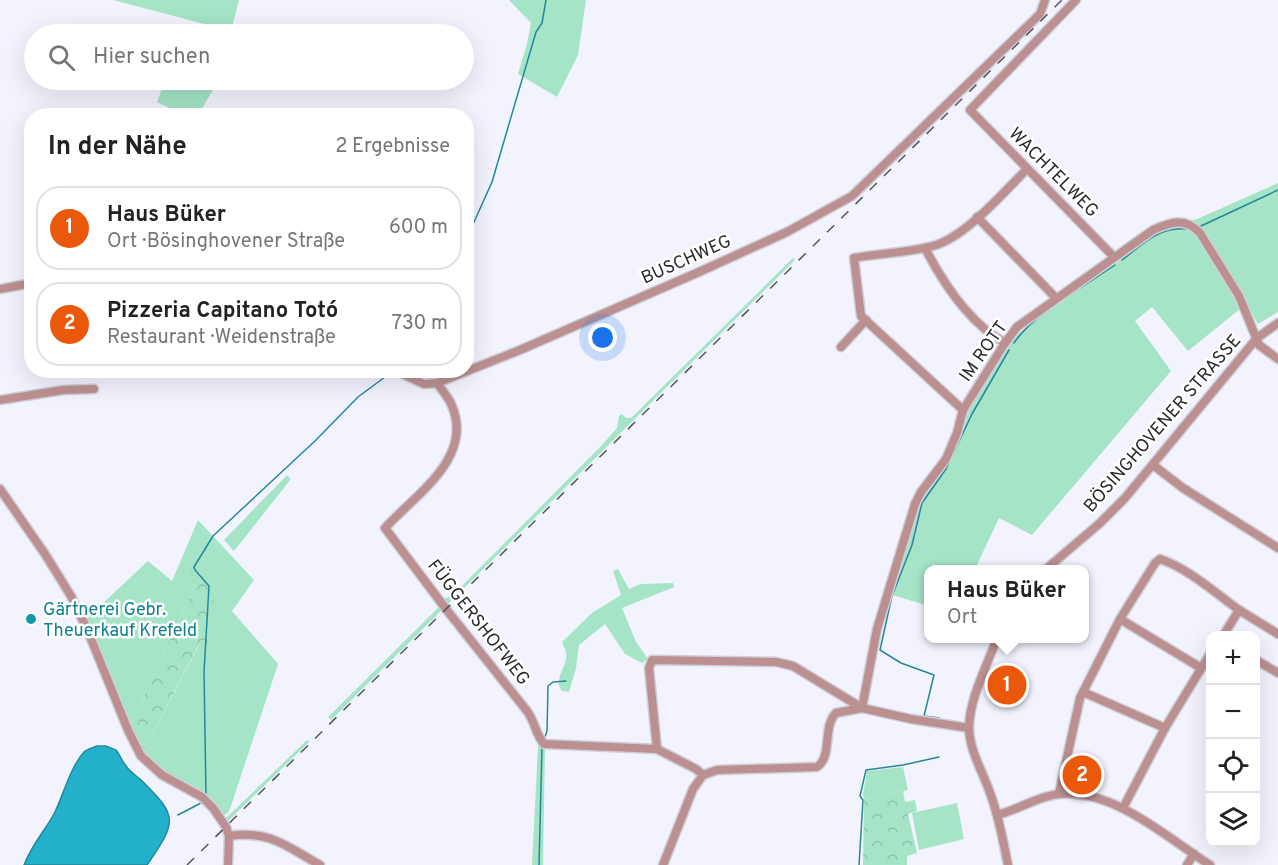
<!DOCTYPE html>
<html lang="de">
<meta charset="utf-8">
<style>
body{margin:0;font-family:Overpass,sans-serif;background:#f2f2f2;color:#222}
.controls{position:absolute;right:18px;bottom:18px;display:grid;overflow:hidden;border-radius:12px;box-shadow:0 6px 24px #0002}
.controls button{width:54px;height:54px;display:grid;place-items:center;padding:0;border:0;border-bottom:2px solid #e0e0e0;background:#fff;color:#222;font:30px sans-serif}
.you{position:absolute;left:603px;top:338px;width:21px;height:21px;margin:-15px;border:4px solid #fff;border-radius:50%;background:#1a73e8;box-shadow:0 0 0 9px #1a73e833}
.badge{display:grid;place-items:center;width:39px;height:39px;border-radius:50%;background:#ea580c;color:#fff;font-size:20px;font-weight:700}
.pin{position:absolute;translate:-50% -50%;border:3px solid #fff;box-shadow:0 2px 6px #0006}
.popup{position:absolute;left:924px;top:565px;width:165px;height:78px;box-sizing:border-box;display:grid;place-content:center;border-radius:12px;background:#fff;filter:drop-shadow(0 2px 4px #0005);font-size:20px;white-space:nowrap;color:#767676}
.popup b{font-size:22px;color:#222}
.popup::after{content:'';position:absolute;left:50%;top:100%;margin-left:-12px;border:12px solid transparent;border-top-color:#fff}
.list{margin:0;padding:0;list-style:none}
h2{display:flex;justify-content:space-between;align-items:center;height:78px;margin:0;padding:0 24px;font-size:26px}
h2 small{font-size:20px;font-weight:400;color:#767676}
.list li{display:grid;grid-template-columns:39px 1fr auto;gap:18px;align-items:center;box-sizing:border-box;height:84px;margin:0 12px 12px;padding:0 12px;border:2px solid #e0e0e0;border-radius:24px}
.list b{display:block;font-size:22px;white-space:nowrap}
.list p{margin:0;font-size:20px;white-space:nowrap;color:#767676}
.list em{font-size:20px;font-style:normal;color:#767676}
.icon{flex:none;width:33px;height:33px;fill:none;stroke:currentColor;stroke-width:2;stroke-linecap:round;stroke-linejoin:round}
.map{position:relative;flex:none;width:1278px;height:865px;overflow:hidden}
.search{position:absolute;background:#fff;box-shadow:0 6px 24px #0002;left:24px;top:24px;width:450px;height:66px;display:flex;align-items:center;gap:15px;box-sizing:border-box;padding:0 21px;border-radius:33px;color:#767676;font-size:22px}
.panel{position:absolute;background:#fff;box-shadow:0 6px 24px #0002;left:24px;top:108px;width:450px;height:270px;border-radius:24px}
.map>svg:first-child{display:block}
.grass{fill:#a5e4c6}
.forest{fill:url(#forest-crowns)}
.water{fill:#22b0cb;stroke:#24889c;stroke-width:1.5}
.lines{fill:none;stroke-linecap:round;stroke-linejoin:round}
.stream{stroke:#24889c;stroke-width:1.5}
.minor-casing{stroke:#cfcfd9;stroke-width:11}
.minor{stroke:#bc9091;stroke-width:8}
.rail{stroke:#55545a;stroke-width:1.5;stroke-dasharray:10 10;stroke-linecap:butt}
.culture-dot{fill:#0f9aa8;stroke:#fff;stroke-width:2}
.labels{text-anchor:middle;stroke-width:5;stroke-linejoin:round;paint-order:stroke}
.street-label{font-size:18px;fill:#2a292e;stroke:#fff}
.culture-label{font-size:18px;fill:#0d838f;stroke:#fff;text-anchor:start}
</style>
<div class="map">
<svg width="1278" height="865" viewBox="0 0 1278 865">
<defs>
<pattern id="forest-crowns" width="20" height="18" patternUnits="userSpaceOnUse" patternTransform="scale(1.5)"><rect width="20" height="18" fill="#a5e4c6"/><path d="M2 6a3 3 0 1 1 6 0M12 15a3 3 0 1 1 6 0" fill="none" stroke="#8ec4aa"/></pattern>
</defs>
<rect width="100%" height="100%" fill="#f3f3fe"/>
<g class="grass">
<path d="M113,0H239L231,31Z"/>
<path d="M509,0H586L578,55L557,97L518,74L527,44L531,23Z"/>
<path d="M165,80H201L216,85L198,115H184L157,102Z"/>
<path d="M1278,183V312L1258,324L1246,304L1188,351L1152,307L1135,321L1171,371L1032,535L999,518L975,569L929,570V606L889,594L918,505L949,460L962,425L979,391L1011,341L1037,317L1164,228L1197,219Z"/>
<path d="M793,258L795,260L446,606L442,600L454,594L603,444L617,428L619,416L622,414L626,418H631Z"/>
<path d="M287,475L291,479L234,551L224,540Z"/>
<path d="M198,520L254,580L232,611L278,664L231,806L228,813L223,815L217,807L163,773L142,754L210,624V607L219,591L195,585L129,728L85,620L148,561L172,581Z"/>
<path d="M618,569L629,589L641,584L673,583L674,587L622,608L636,642L648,659L642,663L625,654L605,624L579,645L576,668L569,692L562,691C552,679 569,666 566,652C565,648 563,645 562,642L592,613L621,595L613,571Z"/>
<path d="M440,606L443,609L331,720L328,717Z"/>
<path d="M307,740L309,742L227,822L225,819Z"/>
<path d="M538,746L545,747L543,865H532Z"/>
<path d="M903,767L908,790L864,799L863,794L867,771Z"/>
<path d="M957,803L964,839L919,850L912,813Z"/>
</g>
<g class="forest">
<path d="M188,563L200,569L219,591C208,611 207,618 216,640L208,653L199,644L142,754L129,728L195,585Z"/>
<path d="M903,791L905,802L915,800L917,811L908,814L917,853L907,856V865H863L864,799Z"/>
</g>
<path class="water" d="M97,746H106L116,750C120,755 122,761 126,766C129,771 135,775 140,779C179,817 177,821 147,865H24C32,844 45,831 55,812C64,793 70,768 84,752C87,749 93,748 97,746Z"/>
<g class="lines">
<g class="stream">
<path d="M1201,226L1278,190"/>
<path d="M466,240L492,182L536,32L542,23L546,0"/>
<path d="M1122,260C1145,243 1157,227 1188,229"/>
<path d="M1014,343C1032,315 1086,285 1115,265"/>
<path d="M939,718L924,716L934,675L901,663L880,650L892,596L912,545L922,503L946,469L972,414L1009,350"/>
<path d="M545,737L547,731L548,686L553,682L566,681"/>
<path d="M206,796L204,672L209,586L195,570L194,567L213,536L316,440L358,397L389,374"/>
<path d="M178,815L201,803"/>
<path d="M539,865L542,746"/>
<path d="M859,865L863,800L860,796L866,770L903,765L939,757"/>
</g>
<defs>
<g id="minor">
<path d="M1076,0L970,110L1114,257"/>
<path d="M977,217L1056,298"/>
<path d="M925,248C943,283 969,323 1005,343"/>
<path d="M0,289L32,283"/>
<path d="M841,347L866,320"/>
<path d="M394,370L424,384L437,383"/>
<path d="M0,400L63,390L94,389"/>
<path d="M963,410L861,316L854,258C880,253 910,253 936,245C967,235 1004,192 1027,169"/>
<path d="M1153,465L1183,488L1278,548"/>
<path d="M0,489L45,554L71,596L87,629L128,730L141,756L162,775L202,797L213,808L226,827L229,836L228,865"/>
<path d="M1045,570L1100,523L1125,498L1257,338L1278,323"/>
<path d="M1120,619L1201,668"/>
<path d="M1223,636L1239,610L1278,634"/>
<path d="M997,638C987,666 970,697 969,727C969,750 983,772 990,793C999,816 1003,841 1008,865"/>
<path d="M1256,660L1278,673"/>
<path d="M1083,692L1165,728"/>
<path d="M862,708L877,629L915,504L921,492L946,459L957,433L963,410L1005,343L1017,327L1153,230C1171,222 1185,217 1200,233L1239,296L1259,345L1278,359"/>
<path d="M657,749L649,668L652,660L776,662L793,666L862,708"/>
<path d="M703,775L696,769L657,749L544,744C536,735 535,722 527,711L446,609L385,528C415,495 474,458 452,406C449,398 442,390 437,383L520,350L699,272L787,232L852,196L1040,14L1045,0"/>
<path d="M1059,794L1080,698L1120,619L1155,563L1160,559C1189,569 1214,592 1239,610"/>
<path d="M1123,808L1165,728L1210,654"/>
<path d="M997,815C1018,810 1036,797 1058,794C1113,788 1166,837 1210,865"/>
<path d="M229,836C270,830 286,846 320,865"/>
<path d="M663,865L693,789L703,775L717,770L817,767C833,756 822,727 836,713L862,708L911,719L969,728"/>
<path d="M1187,865L1194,854"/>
</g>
</defs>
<use href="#minor" class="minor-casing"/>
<use href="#minor" class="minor"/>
<path class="rail" d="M187,865L1062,0"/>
</g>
<circle class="culture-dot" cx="31" cy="619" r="6"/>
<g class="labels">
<g class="street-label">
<text transform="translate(1054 172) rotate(45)" y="6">WACHTELWEG</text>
<text transform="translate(686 259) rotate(-24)" y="6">BUSCHWEG</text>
<text transform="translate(983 351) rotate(-55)" y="6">IM ROTT</text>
<text transform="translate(1162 423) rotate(-49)" y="6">BÖSINGHOVENER STRASSE</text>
<text transform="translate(479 622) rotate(52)" y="6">FÜGGERSHOFWEG</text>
</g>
<g class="culture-label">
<text x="43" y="615">Gärtnerei Gebr.<tspan x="43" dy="21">Theuerkauf Krefeld</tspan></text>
</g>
</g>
</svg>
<div class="controls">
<button>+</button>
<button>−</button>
<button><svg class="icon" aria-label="locate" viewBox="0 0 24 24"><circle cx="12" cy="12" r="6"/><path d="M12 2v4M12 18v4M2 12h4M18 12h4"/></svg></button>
<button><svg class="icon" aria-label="layers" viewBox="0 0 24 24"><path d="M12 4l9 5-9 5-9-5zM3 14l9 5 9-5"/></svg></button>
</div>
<div class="you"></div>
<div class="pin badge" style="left:1007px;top:685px">1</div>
<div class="popup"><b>Haus Büker</b>Ort</div>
<div class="pin badge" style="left:1082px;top:775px">2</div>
<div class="search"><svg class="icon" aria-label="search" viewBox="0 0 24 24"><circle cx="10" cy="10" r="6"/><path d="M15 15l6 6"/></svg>Hier suchen</div>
<section class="panel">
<h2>In der Nähe<small>2 Ergebnisse</small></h2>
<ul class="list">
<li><span class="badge">1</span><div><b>Haus Büker</b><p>Ort · Bösinghovener Straße</p></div><em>600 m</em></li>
<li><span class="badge">2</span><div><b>Pizzeria Capitano Totó</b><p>Restaurant · Weidenstraße</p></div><em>730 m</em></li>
</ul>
</section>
</div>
